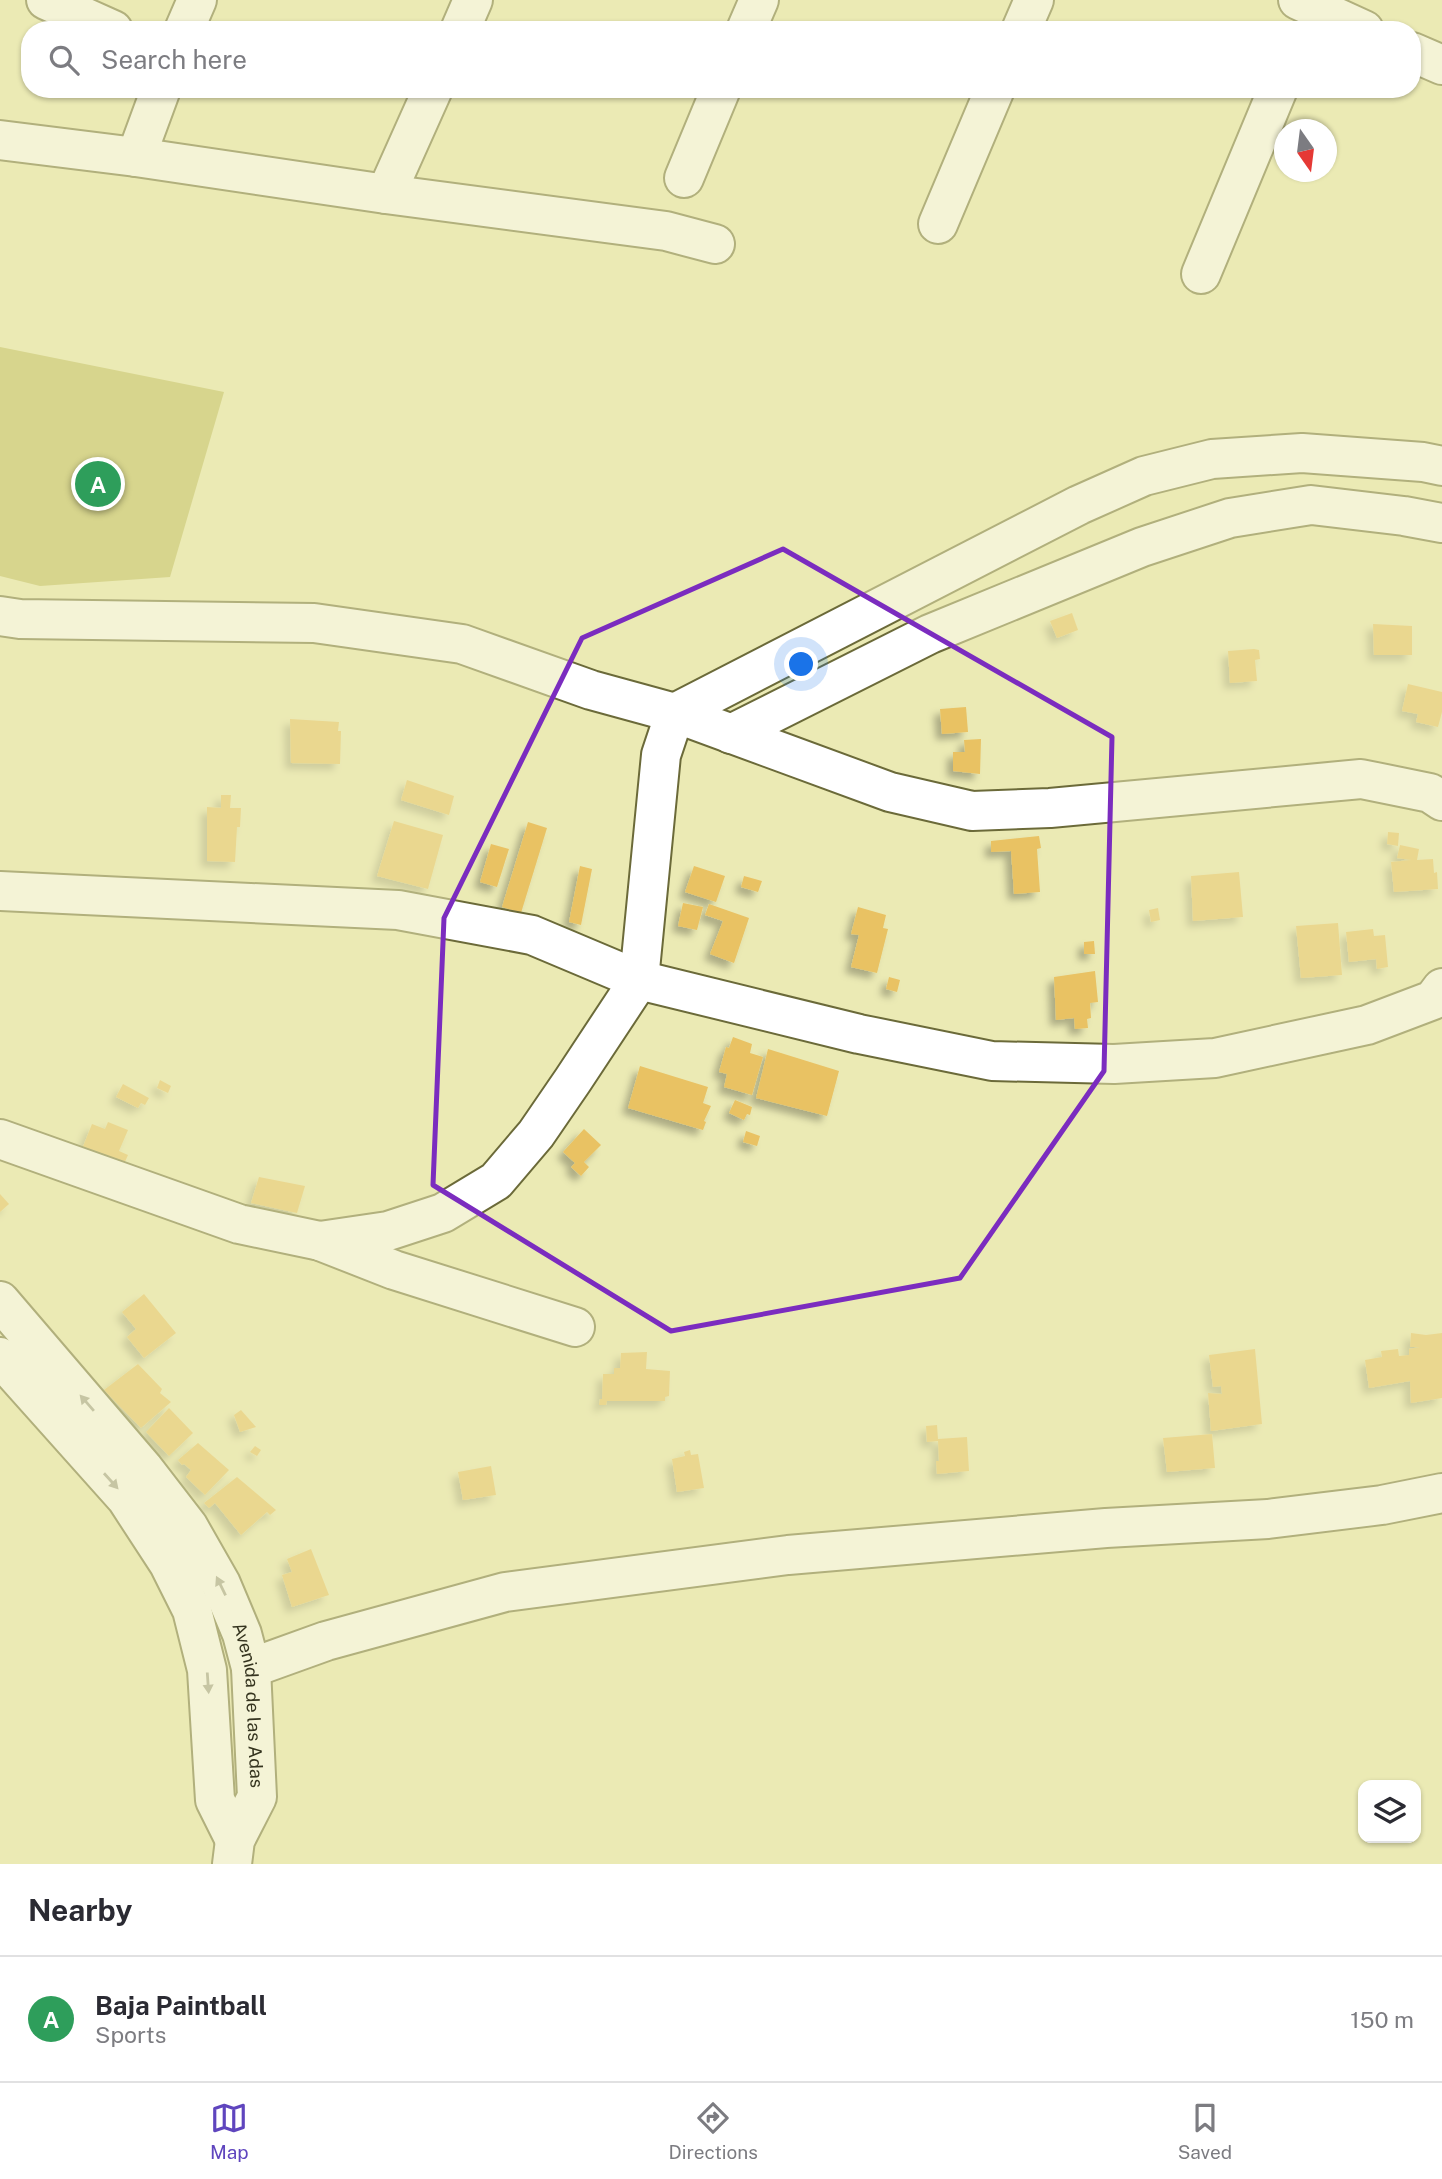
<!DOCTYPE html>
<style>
body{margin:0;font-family:"Public Sans",sans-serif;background:#f7f7f7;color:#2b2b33}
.controls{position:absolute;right:21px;bottom:21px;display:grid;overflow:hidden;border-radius:14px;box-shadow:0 2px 5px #0004}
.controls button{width:63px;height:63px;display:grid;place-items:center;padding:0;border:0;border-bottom:2px solid #e1e1e2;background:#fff;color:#2b2b33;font:35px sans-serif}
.compass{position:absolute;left:1274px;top:119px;width:63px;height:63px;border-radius:50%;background:#fff;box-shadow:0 2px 5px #0004;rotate:166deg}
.you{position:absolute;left:802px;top:665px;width:24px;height:24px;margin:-18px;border:5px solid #fff;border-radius:50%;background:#1a73e8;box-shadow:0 0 0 10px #1a73e833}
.badge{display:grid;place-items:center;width:46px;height:46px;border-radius:50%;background:#5f45be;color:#fff;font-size:23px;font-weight:700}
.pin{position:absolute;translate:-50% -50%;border:4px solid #fff;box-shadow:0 2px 7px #0006}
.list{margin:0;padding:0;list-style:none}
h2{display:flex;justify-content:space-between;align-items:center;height:91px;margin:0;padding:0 28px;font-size:30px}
h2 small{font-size:23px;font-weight:400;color:#7c7c81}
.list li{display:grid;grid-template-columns:46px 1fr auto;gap:21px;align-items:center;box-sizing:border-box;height:126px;padding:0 28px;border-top:2px solid #e1e1e2}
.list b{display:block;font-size:26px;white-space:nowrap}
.list p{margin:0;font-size:23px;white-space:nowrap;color:#7c7c81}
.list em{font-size:23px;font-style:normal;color:#7c7c81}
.icon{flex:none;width:38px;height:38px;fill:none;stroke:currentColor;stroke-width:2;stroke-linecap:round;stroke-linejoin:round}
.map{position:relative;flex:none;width:1442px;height:1864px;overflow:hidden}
.search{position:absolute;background:#fff;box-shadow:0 2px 5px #0004;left:21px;right:21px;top:21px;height:77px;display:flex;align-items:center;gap:18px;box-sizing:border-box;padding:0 24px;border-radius:28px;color:#7c7c81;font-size:26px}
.sheet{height:217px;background:#fff}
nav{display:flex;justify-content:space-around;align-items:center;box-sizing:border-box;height:98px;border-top:2px solid #e1e1e2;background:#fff;font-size:19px;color:#7c7c81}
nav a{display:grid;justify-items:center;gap:4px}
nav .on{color:#5f45be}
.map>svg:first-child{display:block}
.pitch{fill:#bebc5d}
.building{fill:#e9c264;filter:url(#shadow)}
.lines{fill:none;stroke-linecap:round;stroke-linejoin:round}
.minor-casing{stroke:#6b6a39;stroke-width:42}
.minor{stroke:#fff;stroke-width:38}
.oneway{fill:#9a9a8f}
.marked{fill:none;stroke:#7b2cbf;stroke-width:5;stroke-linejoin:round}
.labels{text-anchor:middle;stroke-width:5;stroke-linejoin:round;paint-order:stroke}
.street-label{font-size:18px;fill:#35341f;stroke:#ebeab4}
</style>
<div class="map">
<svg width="1442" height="1864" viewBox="0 0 1442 1864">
<defs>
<filter id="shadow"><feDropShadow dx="-6" dy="6" stdDeviation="3.5" flood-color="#0004"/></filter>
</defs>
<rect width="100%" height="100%" fill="#ebeab4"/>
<path class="pitch" d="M0,347L224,392L170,577L40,586L0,576Z"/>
<g class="building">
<path d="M1072,613L1078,630L1057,638L1050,621Z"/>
<path d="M1373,624L1412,626V655H1374Z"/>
<path d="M1254,649L1259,650L1260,659L1255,660L1257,681L1230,683L1228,651Z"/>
<path d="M1408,684L1442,692V712L1438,727L1416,722L1418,714L1402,711Z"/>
<path d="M966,707L968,732L942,734L940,709Z"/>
<path d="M290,719L339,722L338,731H341L340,764L291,763Z"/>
<path d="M981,739L980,774L953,771V752H965L964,740Z"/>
<path d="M407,780L454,796L449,815L401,800Z"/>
<path d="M221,795H231L230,808H241L240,827H237L235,862L207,861V807L221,808Z"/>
<path d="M394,821L443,835L428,889L377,876Z"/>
<path d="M528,822L547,828L521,913L502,907Z"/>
<path d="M1388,832L1399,833L1398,846L1387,844Z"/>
<path d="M1039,836L1041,848L1037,849L1040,892L1014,894L1011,851L991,852V841Z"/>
<path d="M491,844L509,849L497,887L480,882Z"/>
<path d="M1400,845L1419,849L1417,860L1433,859L1434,873L1437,872L1438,889L1394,892L1391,862L1411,860L1397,858Z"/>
<path d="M580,866L592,869L581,925L569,922Z"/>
<path d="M694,866L725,876L716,902L685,892Z"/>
<path d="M1239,872L1243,917L1193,921L1191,876Z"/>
<path d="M744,876L762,881L758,892L741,887Z"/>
<path d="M683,903L703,907L697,930L678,926Z"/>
<path d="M709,904L749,918L734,963L710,954L723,921L705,915Z"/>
<path d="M858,907L886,915L883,928L888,929L877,973L851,967L859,935L851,934Z"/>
<path d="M1158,908L1160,920L1151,922L1149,910Z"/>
<path d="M1338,923L1342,975L1301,978L1296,926Z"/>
<path d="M1373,929L1374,936L1385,935L1388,967L1377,969L1376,959L1349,962L1346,932Z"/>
<path d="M1094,941L1095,954H1084V942Z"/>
<path d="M1095,971L1098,1002L1090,1003L1091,1018L1087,1019L1088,1028L1075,1029L1074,1018L1056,1020L1054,977Z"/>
<path d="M889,977L900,980L897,992L886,989Z"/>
<path d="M733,1037L752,1044L750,1053L763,1057L752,1095L724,1087L727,1074L719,1072L726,1047L729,1048Z"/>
<path d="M768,1049L839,1071L827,1116L756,1098Z"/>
<path d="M640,1066L708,1087L703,1103L711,1106L704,1121L706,1122L703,1130L628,1108Z"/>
<path d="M160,1080L171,1086L168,1093L157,1088Z"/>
<path d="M123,1084L149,1098L145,1105L141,1103L138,1108L116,1097Z"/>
<path d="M735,1100L752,1107L750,1115L747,1114L744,1120L729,1113Z"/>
<path d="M108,1122L128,1130L119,1151L128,1155L124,1164L82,1149L92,1124L105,1129Z"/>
<path d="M584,1129L601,1145L584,1162L589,1167L581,1176L571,1167L575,1163L563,1152Z"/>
<path d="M746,1131L760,1136L757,1146L743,1142Z"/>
<path d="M259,1177L305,1186L297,1213L251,1203Z"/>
<path d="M0,1194L9,1204L0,1212Z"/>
<path d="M144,1294L176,1333L144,1358L127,1337L136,1329L122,1312Z"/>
<path d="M1411,1333L1426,1335L1442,1333V1398L1411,1403L1410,1381L1369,1388L1365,1360L1382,1357L1381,1351L1398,1349L1399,1356L1409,1355V1349L1420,1347H1410Z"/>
<path d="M1255,1349L1262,1424L1211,1431L1208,1393L1222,1394L1221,1386L1213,1387L1209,1355Z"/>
<path d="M647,1352L646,1369L670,1371L669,1396L665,1397V1401H607L606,1405H599L600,1399H602L603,1374H614V1368H620L621,1353Z"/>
<path d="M138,1364L162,1389L160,1393L171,1402L141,1428L104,1390Z"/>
<path d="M169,1408L193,1433L169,1456L146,1432Z"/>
<path d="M241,1410L256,1427L240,1432L234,1415Z"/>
<path d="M937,1425L938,1439L967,1437L969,1471L937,1474L936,1461H939L938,1441L927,1442L926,1426Z"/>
<path d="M1212,1434L1215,1468L1167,1472L1163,1438Z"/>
<path d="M198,1443L229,1470L205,1495L186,1477L191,1470L184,1464L182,1465L178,1460Z"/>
<path d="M255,1446L261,1450L257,1456L250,1452Z"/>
<path d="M690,1450L691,1455L698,1454L704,1488L677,1492L672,1459L685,1456L684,1452Z"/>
<path d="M491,1466L496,1495L463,1500L458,1472Z"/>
<path d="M237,1477L276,1510L270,1515L267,1512L241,1535L215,1503L209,1508L204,1503Z"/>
<path d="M311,1549L329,1595L292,1607L282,1575L292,1572L287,1559Z"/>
</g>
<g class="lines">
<defs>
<g id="minor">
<path d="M46,0L113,30"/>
<path d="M1298,0L1364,30"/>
<path d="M184,30L197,0"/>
<path d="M460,30L473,0"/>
<path d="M746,30L759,0"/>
<path d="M1021,30L1034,0"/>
<path d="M1412,52L1442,65"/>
<path d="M0,140L136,157L386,194L666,231L715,244"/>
<path d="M136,157L161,89"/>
<path d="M684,178L721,89"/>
<path d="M386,194L433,89"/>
<path d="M938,224L995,89"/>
<path d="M1201,274L1278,89"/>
<path d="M0,616L20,619L314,623L462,644L591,690L675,713L890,792L972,811L1050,808L1361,779L1430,793L1442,801"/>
<path d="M731,734L930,634L1142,547L1230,518L1311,505L1404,516L1442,523"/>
<path d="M0,891L398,910L532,935L639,980L859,1034L992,1061L1114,1064L1215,1058L1367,1025L1433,1000L1442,988"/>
<path d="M0,1139L239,1224L320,1241L394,1270L575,1327"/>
<path d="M320,1241L388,1231L443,1213L496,1181L536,1134L573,1080L639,980L661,755L675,713L1079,505L1144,476L1212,459L1302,453L1423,462L1442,466"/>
<path id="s1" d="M0,1301L144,1469L188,1526L221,1584L242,1634L251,1668L257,1797L235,1840L232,1864"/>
<path d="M0,1357L126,1498L169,1564L192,1610L207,1670L215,1800L235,1840"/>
<path d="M251,1668L326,1641L505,1592L788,1555L1106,1528L1268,1519L1382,1505L1442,1493"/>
</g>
</defs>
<use href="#minor" class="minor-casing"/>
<use href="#minor" class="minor"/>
</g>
<defs><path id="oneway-solid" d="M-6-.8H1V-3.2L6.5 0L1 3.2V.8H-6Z" transform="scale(1.75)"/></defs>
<g class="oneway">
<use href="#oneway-solid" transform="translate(87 1403) rotate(-131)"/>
<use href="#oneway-solid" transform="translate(111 1481) rotate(48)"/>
<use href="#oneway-solid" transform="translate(221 1586) rotate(-116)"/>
<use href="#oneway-solid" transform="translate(208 1683) rotate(86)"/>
</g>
<path d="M0 0H1442V1864H0ZM783,549L1112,737L1104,1071L960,1278L671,1331L433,1185L444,918L582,638Z" fill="#ebeab4" fill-opacity=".55" fill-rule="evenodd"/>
<path class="marked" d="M783,549L1112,737L1104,1071L960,1278L671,1331L433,1185L444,918L582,638Z"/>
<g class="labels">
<g class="street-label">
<text dy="6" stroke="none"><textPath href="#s1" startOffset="486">Avenida de las Adas</textPath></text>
</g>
</g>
</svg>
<div class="controls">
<button><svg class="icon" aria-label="layers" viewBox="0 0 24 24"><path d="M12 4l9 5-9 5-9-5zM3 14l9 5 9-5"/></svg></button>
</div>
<svg class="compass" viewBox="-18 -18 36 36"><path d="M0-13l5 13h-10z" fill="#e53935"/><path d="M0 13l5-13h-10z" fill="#7c7c81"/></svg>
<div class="you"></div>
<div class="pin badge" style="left:98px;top:484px;background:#2e9e5b">A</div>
<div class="search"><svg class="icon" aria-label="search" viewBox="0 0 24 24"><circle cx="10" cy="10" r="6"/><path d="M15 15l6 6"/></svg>Search here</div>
</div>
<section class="sheet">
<h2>Nearby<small></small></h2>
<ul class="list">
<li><span class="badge" style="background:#2e9e5b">A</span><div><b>Baja Paintball</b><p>Sports</p></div><em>150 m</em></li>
</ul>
</section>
<nav>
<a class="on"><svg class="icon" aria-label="map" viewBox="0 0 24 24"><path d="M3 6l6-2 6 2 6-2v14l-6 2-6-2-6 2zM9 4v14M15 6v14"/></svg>Map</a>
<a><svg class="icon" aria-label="directions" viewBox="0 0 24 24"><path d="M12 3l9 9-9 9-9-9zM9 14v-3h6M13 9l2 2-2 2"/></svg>Directions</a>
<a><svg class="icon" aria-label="saved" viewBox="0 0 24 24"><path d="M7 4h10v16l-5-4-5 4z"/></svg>Saved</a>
</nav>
